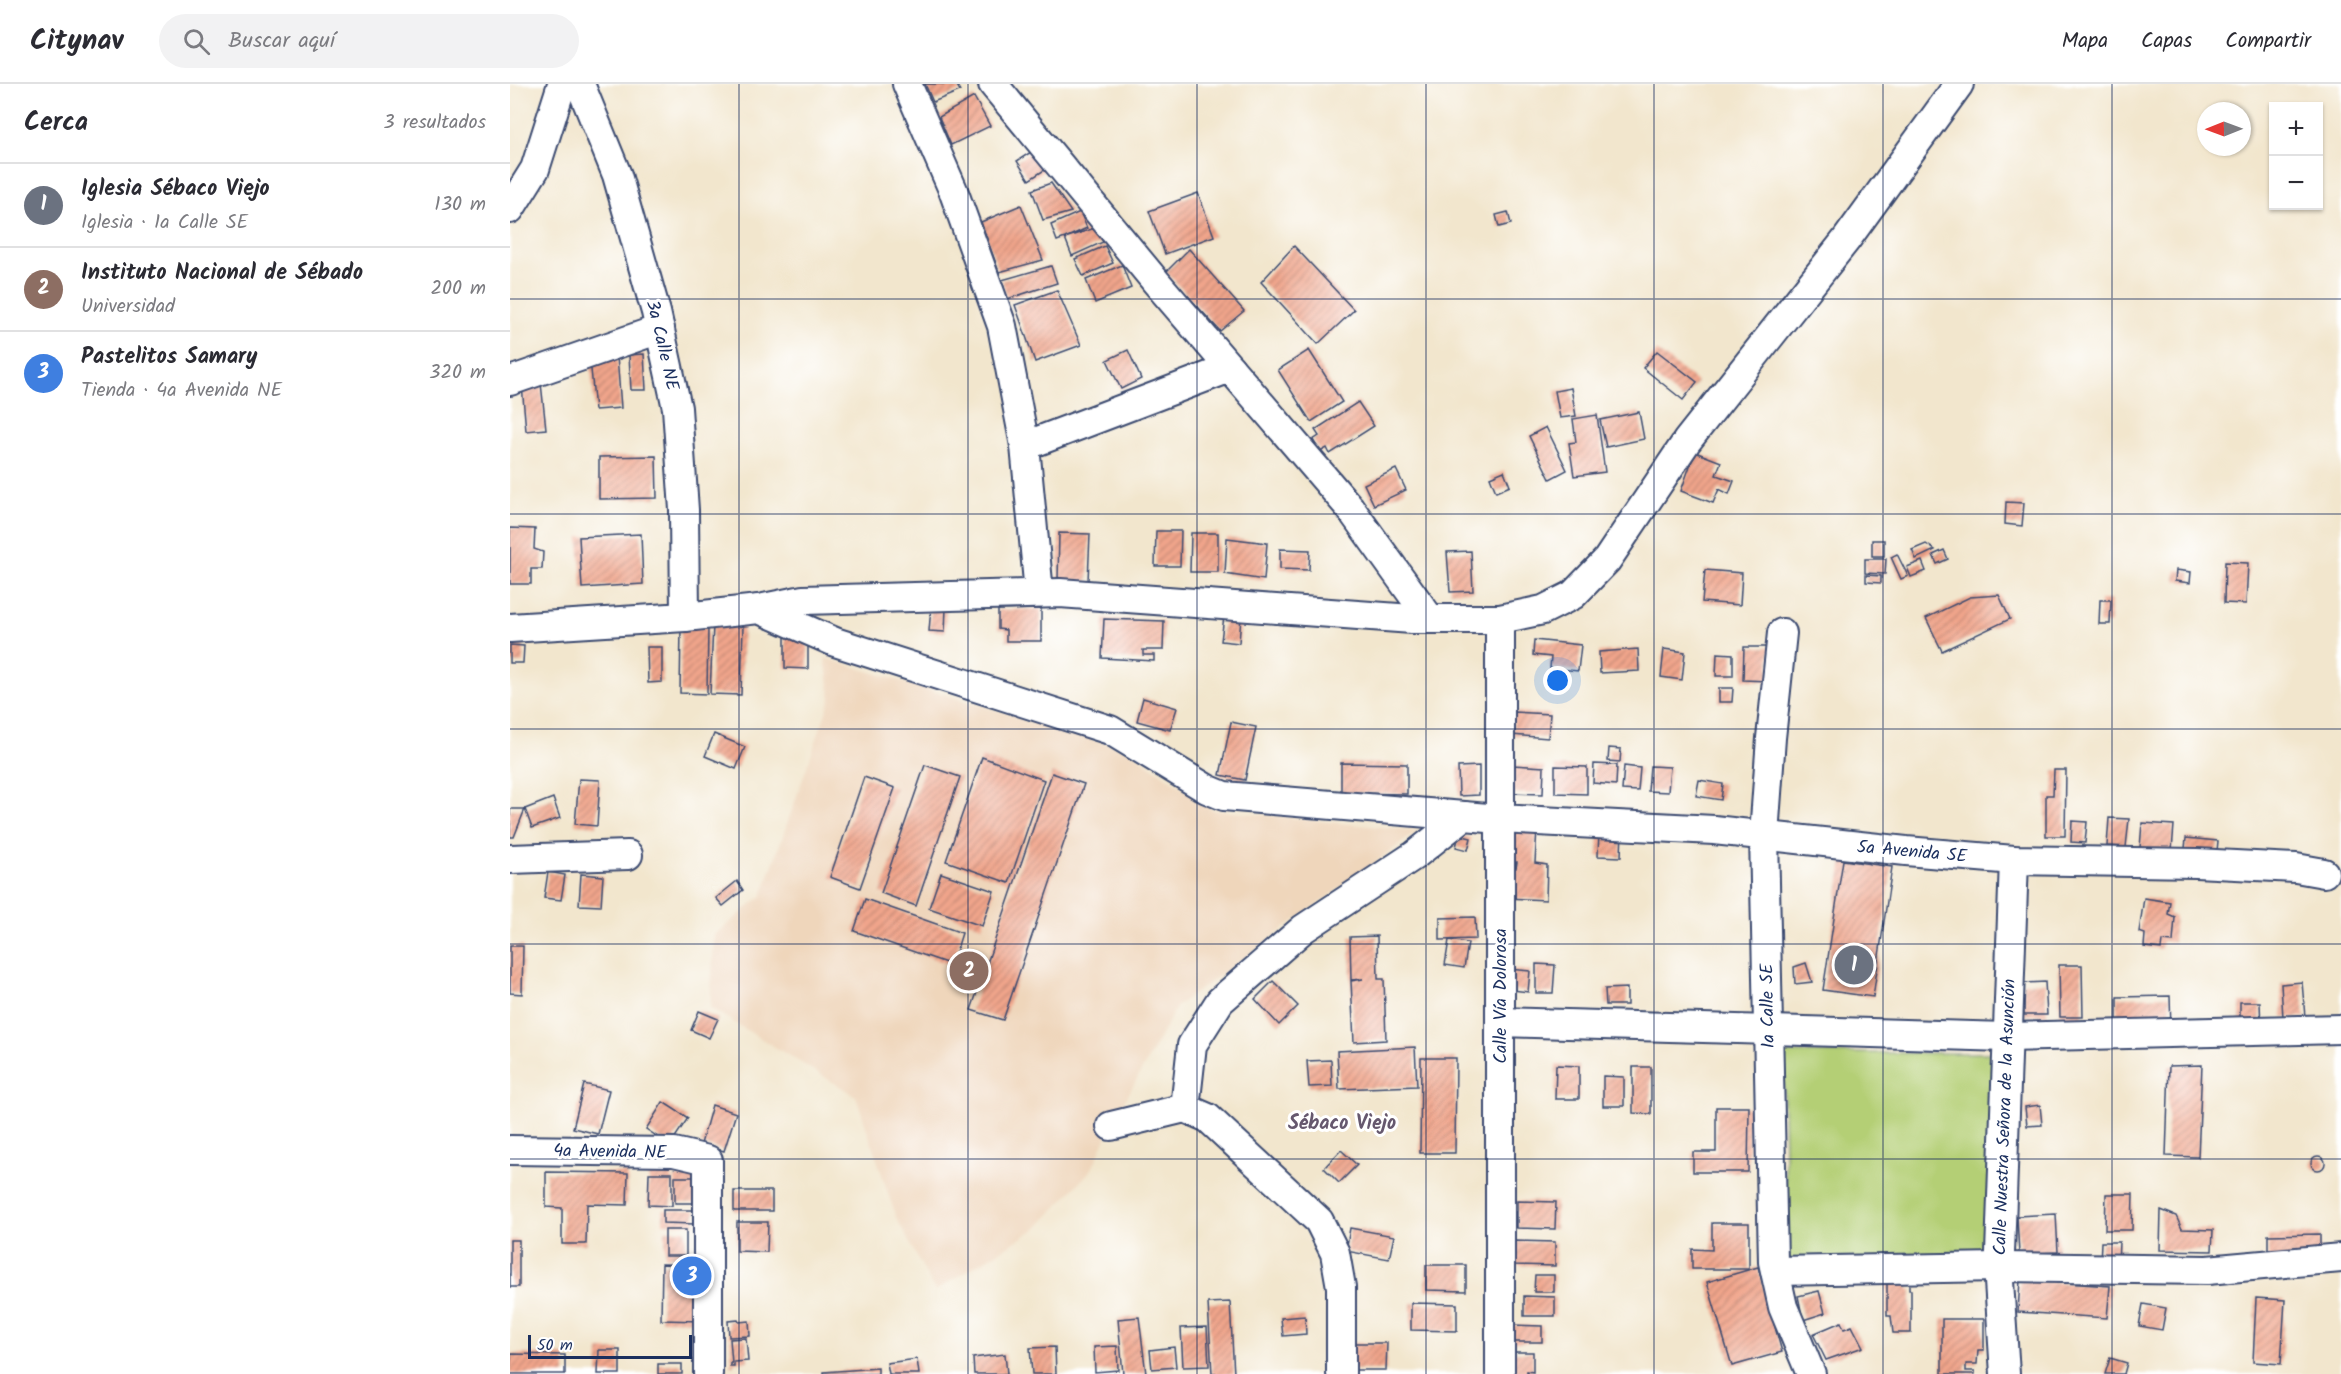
<!DOCTYPE html>
<html lang="es">
<meta charset="utf-8">
<style>
body{margin:0;font-family:Kalam,sans-serif;background:#f2f2f3;color:#2b2b33}
.controls{position:absolute;right:18px;top:18px;display:grid;overflow:hidden;border-radius:0px;box-shadow:0 2px 4px #0004}
.controls button{width:54px;height:54px;display:grid;place-items:center;padding:0;border:0;border-bottom:2px solid #e1e1e2;background:#fff;color:#2b2b33;font:30px sans-serif}
.compass{position:absolute;left:1687px;top:18px;width:54px;height:54px;border-radius:50%;background:#fff;box-shadow:0 2px 4px #0004;rotate:269deg}
.scale{position:absolute;left:18px;bottom:15px;width:164px;box-sizing:border-box;padding-left:6px;border:3px solid #1b2f5e;border-top:0;font-size:16px;line-height:21px;white-space:nowrap;color:#1b2f5e;-webkit-text-stroke:4px #fff;paint-order:stroke}
.you{position:absolute;left:1048px;top:597px;width:21px;height:21px;margin:-15px;border:4px solid #fff;border-radius:50%;background:#1a73e8;box-shadow:0 0 0 9px #1a73e833}
.badge{display:grid;place-items:center;width:39px;height:39px;border-radius:50%;background:#d93025;color:#fff;font-size:20px;font-weight:700}
.pin{position:absolute;translate:-50% -50%;border:3px solid #fff;box-shadow:0 2px 6px #0006}
.list{margin:0;padding:0;list-style:none}
h2{display:flex;justify-content:space-between;align-items:center;height:78px;margin:0;padding:0 24px;font-size:26px}
h2 small{font-size:20px;font-weight:400;color:#7c7c81}
.list li{display:grid;grid-template-columns:39px 1fr auto;gap:18px;align-items:center;box-sizing:border-box;height:84px;padding:0 24px;border-top:2px solid #e1e1e2}
.list b{display:block;font-size:22px;white-space:nowrap}
.list p{margin:0;font-size:20px;white-space:nowrap;color:#7c7c81}
.list em{font-size:20px;font-style:normal;color:#7c7c81}
.icon{flex:none;width:33px;height:33px;fill:none;stroke:currentColor;stroke-width:2;stroke-linecap:round;stroke-linejoin:round}
.map{position:relative;flex:none;width:1831px;height:1290px;overflow:hidden}
header{display:flex;align-items:center;gap:36px;box-sizing:border-box;height:84px;padding:0 30px;background:#fff;border-bottom:2px solid #e1e1e2}
header strong{font-size:28px}
nav{display:flex;gap:33px;margin-inline-start:auto;font-size:21px}
.search{width:420px;height:54px;background:#f2f2f3;display:flex;align-items:center;gap:15px;box-sizing:border-box;padding:0 21px;border-radius:33px;color:#7c7c81;font-size:22px}
main{display:flex}
aside{flex:1;background:#fff}
.map>svg:first-child{display:block}
.built{fill:#efd6bb}
.green{fill:#b4cf75;stroke:#687f6a;stroke-width:1.5}
.building{fill:url(#building-hatch)}
.lines{fill:none;stroke-linecap:round;stroke-linejoin:round}
.minor-casing{stroke:#3b4a6f;stroke-width:32}
.minor{stroke:#fff;stroke-width:28}
.grid{fill:none;stroke:#1b2f5e;stroke-width:1.5;stroke-opacity:0.55}
.labels{text-anchor:middle;stroke-width:6;stroke-linejoin:round;paint-order:stroke}
.street-label{font-size:18px;fill:#1b2f5e;stroke:#fff}
.neighbourhood-label{font-size:20px;font-weight:bold;fill:#66586e;stroke:#fff}
</style>
<header>
<strong>Citynav</strong>
<div class="search"><svg class="icon" aria-label="search" viewBox="0 0 24 24"><circle cx="10" cy="10" r="6"/><path d="M15 15l6 6"/></svg>Buscar aquí</div>
<nav><a>Mapa</a><a>Capas</a><a>Compartir</a></nav>
</header>
<main>
<aside>
<h2>Cerca<small>3 resultados</small></h2>
<ul class="list">
<li><span class="badge" style="background:#6b7280">1</span><div><b>Iglesia Sébaco Viejo</b><p>Iglesia · 1a Calle SE</p></div><em>130 m</em></li>
<li><span class="badge" style="background:#8d6e63">2</span><div><b>Instituto Nacional de Sébado</b><p>Universidad</p></div><em>200 m</em></li>
<li><span class="badge" style="background:#3f7fe0">3</span><div><b>Pastelitos Samary</b><p>Tienda · 4a Avenida NE</p></div><em>320 m</em></li>
</ul>
</aside>
<div class="map">
<svg width="1831" height="1290" viewBox="0 0 1831 1290">
<defs>
<pattern id="building-hatch" width="6" height="6" patternUnits="userSpaceOnUse" patternTransform="scale(1.5)"><rect width="6" height="6" fill="#f1a58b"/><path d="M-1 1l2-2M0 6l6-6M5 7l2-2" fill="none" stroke="#c28775"/></pattern>
</defs>
<rect width="100%" height="100%" fill="#fff"/>
<filter id="ink" filterUnits="userSpaceOnUse"><feTurbulence type="fractalNoise" baseFrequency=".0167" numOctaves="2"/><feDisplacementMap in="SourceGraphic" scale="12" xChannelSelector="R" yChannelSelector="G"/><feConvolveMatrix kernelMatrix="1 2 1 2 8 2 1 2 1" color-interpolation-filters="sRGB"/></filter>
<filter id="wash" filterUnits="userSpaceOnUse"><feTurbulence type="fractalNoise" baseFrequency=".008" numOctaves="4" result="noise"/><feDisplacementMap in="SourceGraphic" scale="24" xChannelSelector="R" yChannelSelector="G"/><feGaussianBlur stdDeviation="1.35" result="paint"/><feColorMatrix in="noise" values="0 0 0 0 0 0 0 0 0 0 0 0 0 0 0 0 0 1.4 0 .05"/><feComposite in="paint" operator="in"/></filter>
<g filter="url(#wash)">
<rect width="100%" height="100%" fill="#f2e6cd"/>
<path class="built" d="M315,574L620,667L703,726L908,747L667,922L601,1042L582,1085L527,1144L425,1207L386,1133L346,1012L200,924L204,851L252,812L321,614Z"/>
<path class="green" d="M1273,969H1486L1481,1175L1277,1176Z"/>
<g id="blocks">
<g class="building">
<path d="M415,0H446L450,7L423,18Z"/>
<path d="M464,13L480,42L441,61L429,33Z"/>
<path d="M524,66L536,85L519,96L507,77Z"/>
<path d="M541,99L561,128L533,136L522,106Z"/>
<path d="M688,109L704,152L655,170L639,127Z"/>
<path d="M511,121L533,176L489,188L471,138Z"/>
<path d="M570,128L577,144L555,154L585,144L593,158L562,172L555,154L547,157L541,141Z"/>
<path d="M998,128L1001,140L989,143L986,131Z"/>
<path d="M595,162L603,179L573,192L565,175Z"/>
<path d="M784,162L844,226L808,260L751,198Z"/>
<path d="M679,165L734,227L710,247L656,188Z"/>
<path d="M612,181L621,204L585,219L576,196Z"/>
<path d="M541,182L547,199L497,215L492,196Z"/>
<path d="M547,206L571,261L525,278L505,221Z"/>
<path d="M618,266L631,295L611,305L597,276Z"/>
<path d="M799,266L832,318L801,338L768,286Z"/>
<path d="M1147,267L1187,298L1173,316L1133,284Z"/>
<path d="M134,270L136,306H121L119,271Z"/>
<path d="M107,272L111,324L85,326L80,275Z"/>
<path d="M31,299L36,345L16,347L12,301Z"/>
<path d="M1061,304L1066,332L1050,334L1045,307Z"/>
<path d="M848,318L864,342L820,370L817,364L810,368L803,356L809,352L805,346Z"/>
<path d="M1129,328L1134,355L1096,363L1090,336Z"/>
<path d="M1087,331L1095,388L1064,392L1059,359L1066,358L1063,335Z"/>
<path d="M1036,343L1057,386L1040,395L1019,352Z"/>
<path d="M1185,368L1211,378L1206,391L1224,397L1219,410L1209,405L1203,419L1171,407Z"/>
<path d="M146,372L147,414L89,415V373Z"/>
<path d="M886,385L896,406L864,421L854,400Z"/>
<path d="M994,387L1000,402L986,408L980,393Z"/>
<path d="M1496,418L1514,419L1512,442L1495,440Z"/>
<path d="M0,444L25,445L24,465L33,468L32,485H21V500H0Z"/>
<path d="M646,447H671L670,482H645Z"/>
<path d="M549,449L580,450L578,497L548,496Z"/>
<path d="M681,449H708V488H680Z"/>
<path d="M131,450L133,500L72,504L69,453Z"/>
<path d="M717,454L757,459L754,496L715,490Z"/>
<rect x="1362" y="456" width="12" height="16"/>
<path d="M1416,460L1425,466L1406,475L1402,466Z"/>
<path d="M770,465L800,466L799,486L770,485Z"/>
<path d="M1434,466L1438,475L1427,480L1423,471Z"/>
<path d="M961,467L963,507L940,508L937,468Z"/>
<path d="M1387,470L1398,492L1391,495L1381,473Z"/>
<path d="M1355,475H1376L1375,490L1355,489Z"/>
<path d="M1412,477L1416,487L1401,493L1397,483Z"/>
<path d="M1715,478L1738,479L1736,520L1714,519Z"/>
<path d="M1195,486L1232,489L1230,521L1192,518Z"/>
<path d="M1666,486L1681,488L1680,499L1665,497Z"/>
<path d="M1356,491L1371,492V499L1356,498Z"/>
<path d="M1489,511L1500,535L1432,567L1416,534L1460,513Z"/>
<path d="M1590,516H1601L1600,540H1589Z"/>
<path d="M421,523L436,524L435,548L419,547Z"/>
<path d="M531,525V557H496V546L488,545V526Z"/>
<path d="M714,532L731,533L729,559L711,557Z"/>
<path d="M594,535L654,537L653,566H633V571H644V577L592,574Z"/>
<path d="M203,541H233L231,611L200,610Z"/>
<path d="M171,542L198,543L197,610L170,609Z"/>
<path d="M275,550H298V585L275,584Z"/>
<path d="M1024,556L1071,561L1068,587L1040,584L1041,573L1023,571Z"/>
<path d="M0,561L14,562L13,579H0Z"/>
<path d="M137,563H152V598L138,599Z"/>
<path d="M1234,563H1260L1259,597L1233,596Z"/>
<path d="M1128,565L1129,587L1090,589L1089,568Z"/>
<path d="M1154,565L1175,568L1172,596L1151,593Z"/>
<path d="M1207,569L1223,570V592H1206Z"/>
<path d="M1209,604H1223L1222,618H1209Z"/>
<path d="M633,614L667,624L660,646L627,637Z"/>
<path d="M1004,628L1040,630L1038,654L1002,651Z"/>
<path d="M721,638L746,643L735,696L710,691Z"/>
<path d="M204,650L235,663L226,685L195,672Z"/>
<path d="M1099,664L1111,665L1110,678L1098,677Z"/>
<path d="M472,673L534,696L499,799L436,777Z"/>
<path d="M831,679L897,680V710L831,709Z"/>
<path d="M1084,680L1107,681L1106,701L1083,699Z"/>
<path d="M415,681L450,693L406,822L371,809Z"/>
<path d="M1002,681L1034,683L1033,710L1000,709Z"/>
<path d="M969,682V711L949,712L948,683Z"/>
<path d="M1045,682L1077,683V710L1045,709Z"/>
<path d="M1114,682L1130,684L1128,707L1112,706Z"/>
<path d="M1140,682L1160,683L1158,708L1138,707Z"/>
<path d="M1544,686H1556L1555,752H1536V711H1543Z"/>
<path d="M542,689L574,700L493,936L461,926Z"/>
<path d="M354,693L385,704L350,804L320,793Z"/>
<path d="M69,695L90,696L87,742L65,740Z"/>
<path d="M1189,696L1213,700L1211,716L1186,712Z"/>
<path d="M43,714L50,734L22,744L15,725Z"/>
<path d="M0,725H15L4,753H0Z"/>
<path d="M1599,734L1619,735L1616,763L1597,762Z"/>
<path d="M1562,737L1577,738L1575,759L1561,758Z"/>
<path d="M1632,739L1664,741L1662,766L1630,764Z"/>
<path d="M1002,743L1027,744L1025,779L1037,781L1036,816L996,814L997,784H1006L1007,778H1000Z"/>
<path d="M1089,746H1112L1111,773L1088,772Z"/>
<path d="M949,751L961,754L958,766L946,763Z"/>
<path d="M1676,754L1708,757L1706,777L1674,775Z"/>
<path d="M1333,776L1382,783L1363,913L1313,906Z"/>
<path d="M38,788L55,791L51,816L34,814Z"/>
<path d="M431,789L484,807L472,842L419,824Z"/>
<path d="M71,790L93,792L91,822L69,821Z"/>
<path d="M227,797L233,806L213,822L206,814Z"/>
<path d="M1634,814L1660,818L1658,830L1665,833L1663,858L1652,857L1651,865L1634,863L1635,850L1629,848Z"/>
<path d="M355,815L452,849L442,881L344,847Z"/>
<path d="M965,833L966,855L930,856V834Z"/>
<path d="M867,852L868,895H874L876,956L844,958L841,897L853,895L841,896L840,853Z"/>
<path d="M939,856L958,859L954,884L935,881Z"/>
<path d="M0,862H13L12,910L0,909Z"/>
<path d="M1296,879L1302,898L1285,900L1284,883Z"/>
<path d="M1026,880L1045,881L1043,909H1026Z"/>
<path d="M1549,881H1572L1573,933H1550Z"/>
<path d="M998,885L1020,887L1018,908L995,905Z"/>
<path d="M763,897L788,922L769,941L745,915Z"/>
<path d="M1535,898L1537,931H1514L1513,899Z"/>
<path d="M1792,898L1795,933L1773,934L1771,900Z"/>
<path d="M1117,904V921H1096L1095,905Z"/>
<path d="M1660,912L1661,945L1607,947V913Z"/>
<path d="M1730,918H1750L1751,945H1730Z"/>
<path d="M189,927L208,935L199,954L181,946Z"/>
<path d="M905,963L907,1002L829,1005L827,967Z"/>
<path d="M911,974H946L945,1069H910Z"/>
<path d="M821,976L822,1002L799,1003L797,977Z"/>
<path d="M1046,981L1069,982V1015H1045Z"/>
<path d="M1692,981L1688,1073L1656,1072L1659,982Z"/>
<path d="M1123,983H1141V1030L1123,1029Z"/>
<path d="M1093,992L1114,993V1022H1093Z"/>
<path d="M74,1000L99,1006L88,1050L63,1044Z"/>
<path d="M153,1018L178,1034L160,1061L136,1045Z"/>
<path d="M202,1021L226,1029L214,1067L191,1060Z"/>
<path d="M1530,1021L1532,1041L1517,1042L1515,1023Z"/>
<path d="M1206,1023H1239L1238,1088H1183V1068H1206Z"/>
<path d="M831,1066L847,1081L829,1099L814,1084Z"/>
<circle cx="1808" cy="1079" r="7"/>
<path d="M36,1088L118,1089L117,1121L77,1120L76,1160H52V1124L36,1123Z"/>
<path d="M139,1089H162V1122L138,1121Z"/>
<rect x="165" y="1093" width="23" height="26"/>
<rect x="224" y="1107" width="38" height="20"/>
<path d="M1596,1110H1623L1622,1146H1595Z"/>
<path d="M1007,1117L1046,1118L1045,1145L1007,1144Z"/>
<path d="M153,1126H185V1140L153,1139Z"/>
<path d="M1651,1126L1666,1132L1672,1145L1703,1146L1702,1167L1650,1166Z"/>
<path d="M1546,1130L1548,1168L1509,1170L1507,1132Z"/>
<path d="M227,1138H258L257,1168L227,1167Z"/>
<path d="M1202,1139H1239V1185H1182V1165L1202,1166Z"/>
<path d="M840,1144L884,1152L879,1175L836,1167Z"/>
<rect x="155" y="1146" width="21" height="26"/>
<path d="M1810,1150V1175H1758V1151Z"/>
<rect x="0" y="1156" width="9" height="47"/>
<path d="M1003,1157L1045,1158V1182L1003,1181Z"/>
<path d="M1591,1158H1609L1608,1180L1590,1179Z"/>
<path d="M152,1180L193,1181L192,1237L151,1236Z"/>
<path d="M916,1181H956V1207L916,1206Z"/>
<path d="M1248,1183L1272,1268L1222,1282L1197,1198Z"/>
<path d="M1025,1191H1044V1208H1024Z"/>
<path d="M1377,1196H1399V1206H1401V1249H1383L1381,1232H1377Z"/>
<path d="M1510,1196L1600,1202L1597,1234L1508,1228Z"/>
<path d="M1309,1207L1315,1229L1293,1236L1288,1212Z"/>
<path d="M1014,1212L1045,1213V1232H1014Z"/>
<path d="M1746,1214L1775,1216L1771,1280L1743,1278Z"/>
<path d="M720,1218L724,1290H702L698,1219Z"/>
<path d="M901,1219L947,1220V1247L901,1246Z"/>
<path d="M1633,1220L1656,1224L1652,1246L1629,1242Z"/>
<path d="M795,1232L796,1250L773,1252L771,1234Z"/>
<path d="M629,1233L636,1290H613L608,1235Z"/>
<path d="M1432,1235H1474V1266H1468L1467,1280H1456V1287H1465V1290H1432Z"/>
<path d="M228,1236L229,1238L239,1237L240,1252L219,1253L218,1237Z"/>
<path d="M1331,1238L1334,1245L1342,1242L1353,1263L1316,1276L1303,1250Z"/>
<path d="M1002,1241L1032,1242V1258H1001Z"/>
<path d="M697,1243L699,1282L673,1283L671,1244Z"/>
<path d="M236,1254L238,1277L224,1278V1282H220V1279H222L220,1255Z"/>
<path d="M842,1259H877L876,1286H841Z"/>
<path d="M607,1262L608,1286L585,1288L584,1263Z"/>
<path d="M545,1263L546,1290H522L520,1264Z"/>
<path d="M664,1263L666,1283L642,1285L640,1266Z"/>
<path d="M89,1266H110V1290H88Z"/>
<path d="M995,1268H1023V1288L1017,1287V1290H995Z"/>
<path d="M1,1270L55,1271V1290H0Z"/>
<path d="M495,1270L497,1290H464L463,1274Z"/>
<path d="M1600,1274L1617,1279L1614,1290H1595Z"/>
<path d="M407,1275L409,1290H379L377,1279Z"/>
<rect x="148" y="1280" width="24" height="10"/>
<path d="M368,1284V1290H314V1288Z"/>
</g>
</g>
</g>
<g filter="url(#ink)">
<use href="#blocks" fill-opacity="0" stroke="#3b4a6f" stroke-width="1.5"/>
<g class="lines">
<defs>
<g id="minor">
<path d="M70,0L107,91L146,228L167,324L174,426L175,533"/>
<path d="M397,0L443,106L492,242L515,362L529,509"/>
<path d="M483,0L647,199L840,424L920,535"/>
<path d="M0,125L25,85L52,0"/>
<path d="M0,297L150,245"/>
<path d="M515,362L720,284"/>
<path d="M249,525L325,558L600,646L697,705L714,712L990,735L1204,746L1396,767L1504,776L1686,779L1786,784L1814,789"/>
<path d="M0,544L175,533L249,525L293,516L550,509L902,535H990L1033,526L1063,511L1097,476L1177,357L1336,156L1449,0"/>
<path d="M1272,549L1261,654L1254,751L1263,1178L1273,1223L1301,1290"/>
<path d="M0,775L118,771"/>
<path d="M990,938L1496,953L1831,945"/>
<path d="M675,1024L682,961L710,917L793,845L905,771L954,732"/>
<path d="M601,1042L675,1024L698,1034L809,1137L825,1169L831,1203V1290"/>
<path d="M0,1066L164,1068L198,1076V1290"/>
<path d="M1265,1187L1489,1183L1697,1186L1831,1174"/>
<path d="M990,1290V535"/>
<path d="M1495,1290L1489,1197L1504,776"/>
</g>
</defs>
<use href="#minor" class="minor-casing"/>
<use href="#minor" class="minor"/>
</g>
</g>
<path class="grid" d="M229,0V1290M458,0V1290M687,0V1290M916,0V1290M1144,0V1290M1373,0V1290M1602,0V1290M0,215H1831M0,430H1831M0,645H1831M0,860H1831M0,1075H1831"/>
<g class="labels">
<g class="street-label">
<text transform="translate(153 261) rotate(77)" y="6">3a Calle NE</text>
<text transform="translate(1402 767) rotate(5)" y="6">5a Avenida SE</text>
<text transform="translate(990 912) rotate(-90)" y="6">Calle Vía Dolorosa</text>
<text transform="translate(1257 922) rotate(-91)" y="6">1a Calle SE</text>
<text transform="translate(1494 1033) rotate(-88)" y="6">Calle Nuestra Señora de la Asunción</text>
<text transform="translate(100 1067) rotate(1)" y="6">4a Avenida NE</text>
</g>
<g class="neighbourhood-label">
<text x="832" y="1045">Sébaco Viejo</text>
</g>
</g>
</svg>
<div class="controls">
<button>+</button>
<button>−</button>
</div>
<svg class="compass" viewBox="-18 -18 36 36"><path d="M0-13l5 13h-10z" fill="#e53935"/><path d="M0 13l5-13h-10z" fill="#7c7c81"/></svg>
<div class="scale">50 m</div>
<div class="you"></div>
<div class="pin badge" style="left:1344px;top:881px;background:#6b7280">1</div>
<div class="pin badge" style="left:459px;top:887px;background:#8d6e63">2</div>
<div class="pin badge" style="left:182px;top:1192px;background:#3f7fe0">3</div>
</div>
</main>
